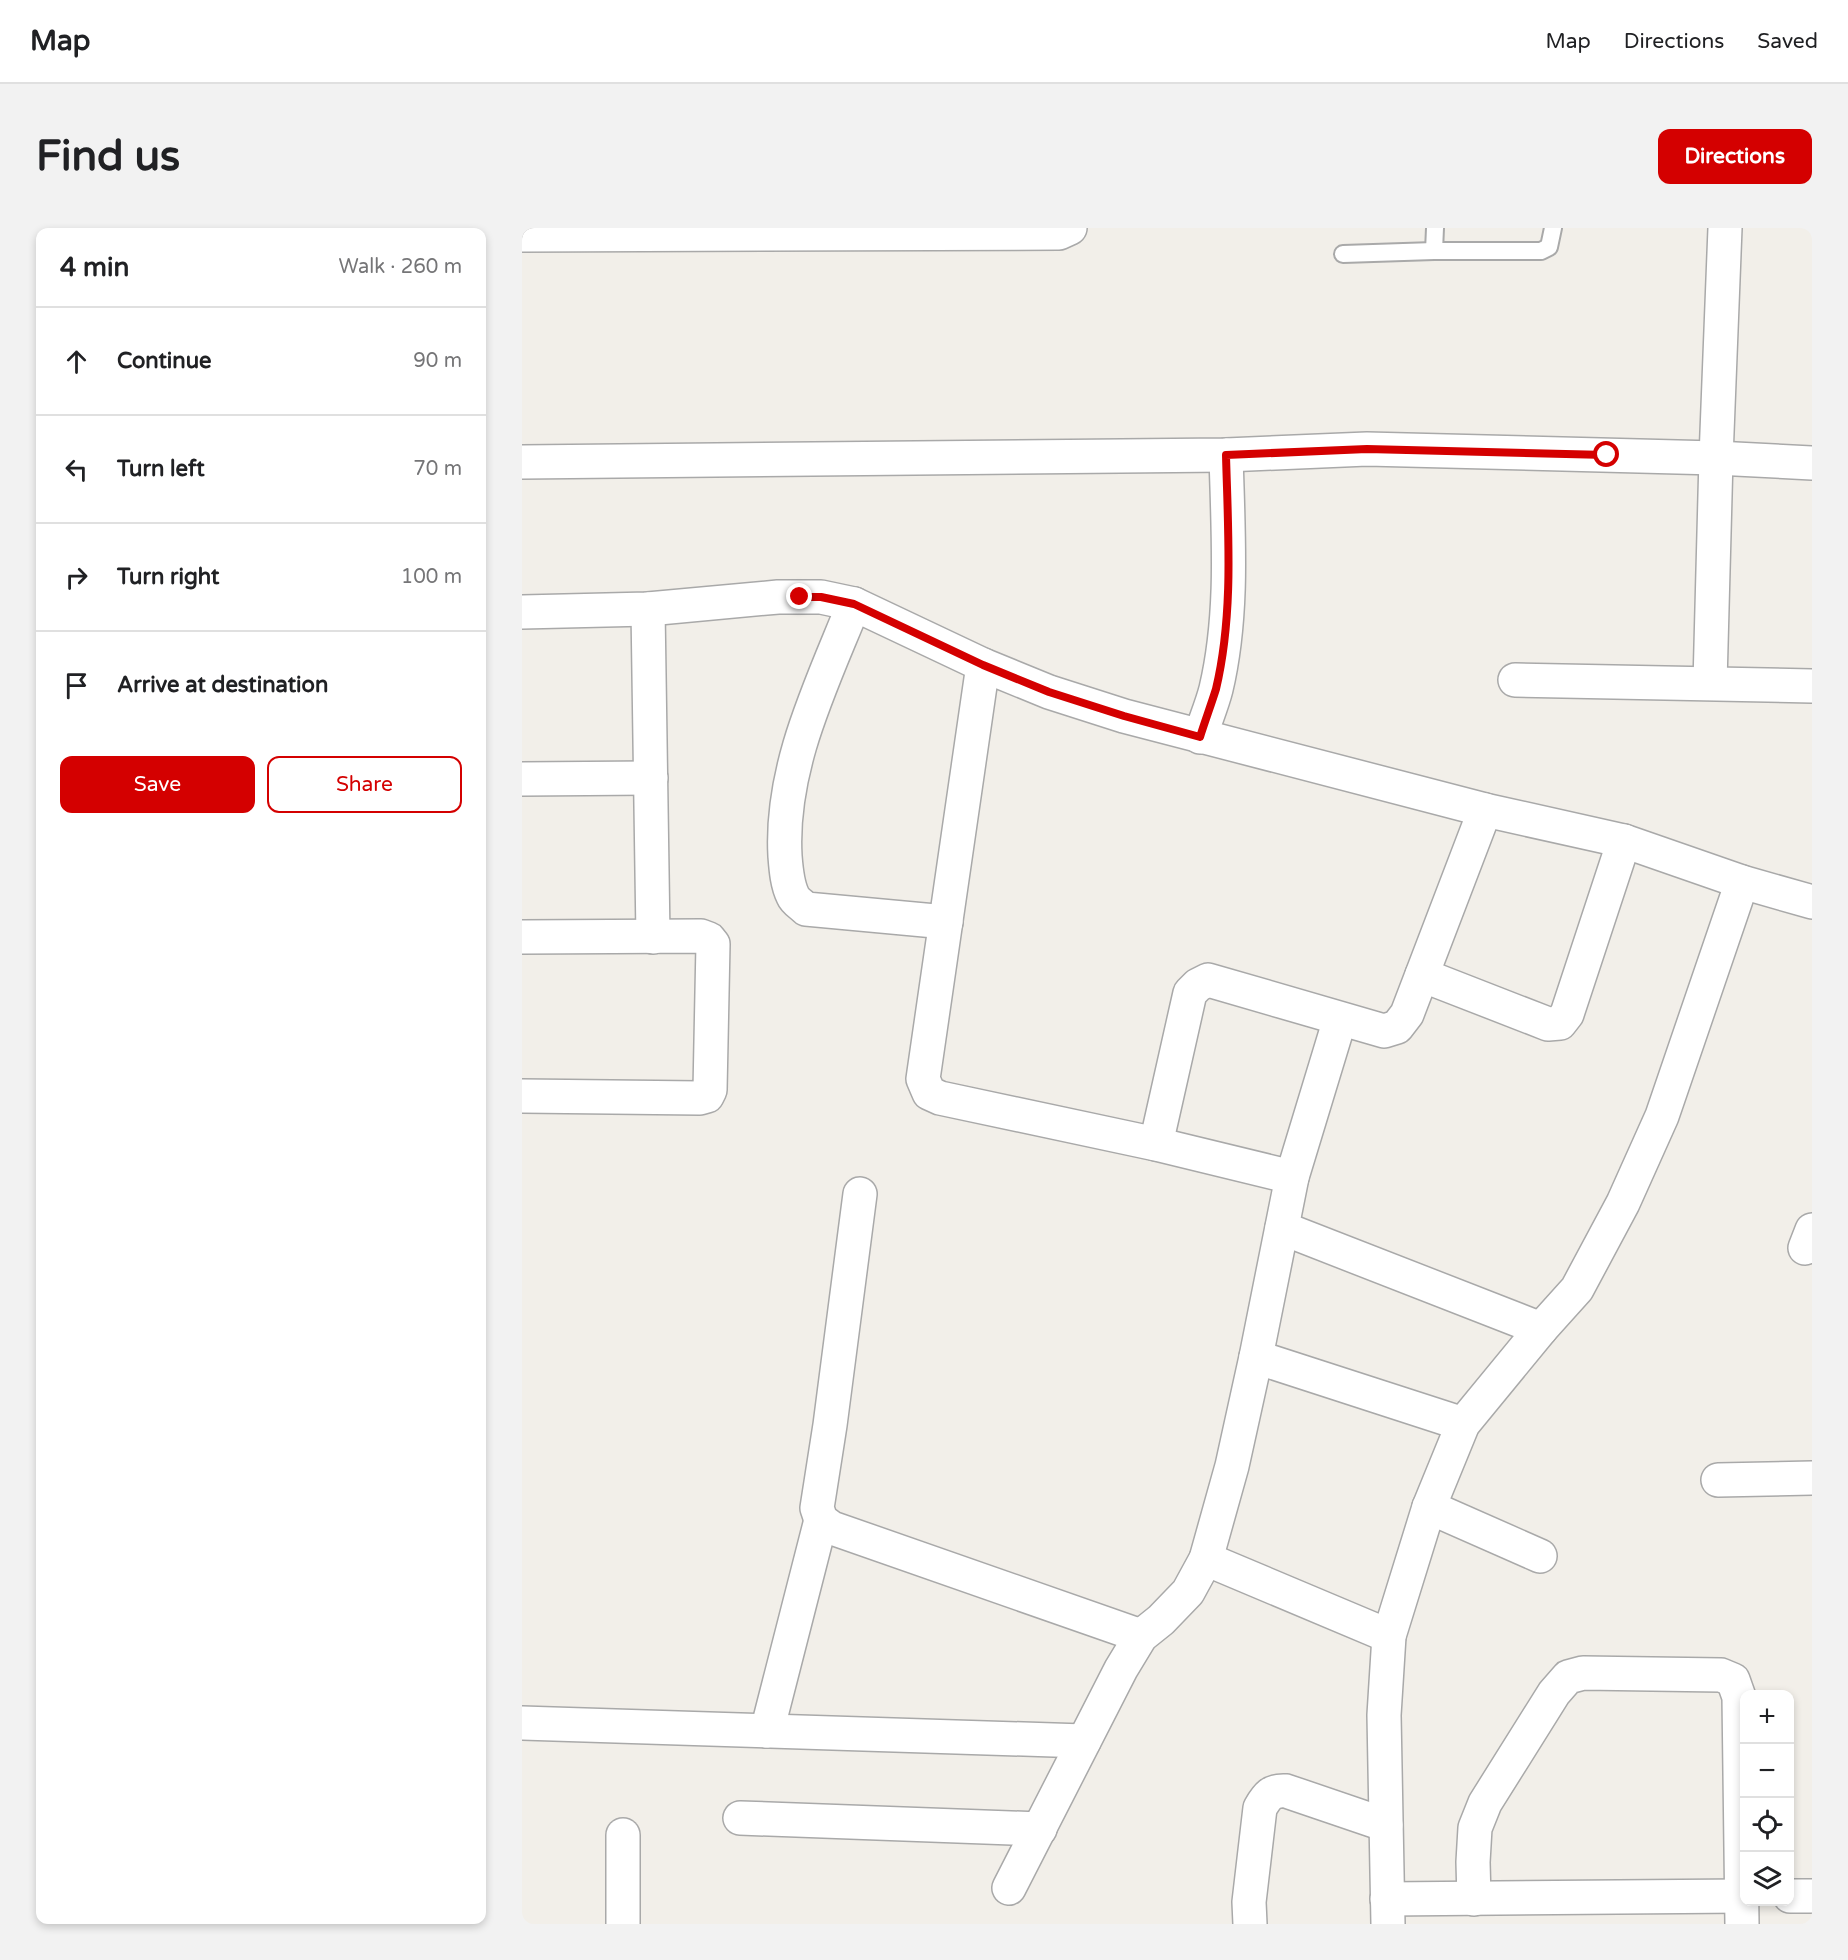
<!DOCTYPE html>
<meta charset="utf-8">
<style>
body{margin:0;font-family:"Varela Round",sans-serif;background:#f2f2f2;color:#202124}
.controls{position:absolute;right:18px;bottom:18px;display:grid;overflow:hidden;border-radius:12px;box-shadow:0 3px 9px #0003}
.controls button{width:54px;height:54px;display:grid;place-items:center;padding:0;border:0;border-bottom:2px solid #e0e0e0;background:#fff;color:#202124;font:30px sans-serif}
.stop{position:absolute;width:18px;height:18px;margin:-14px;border:4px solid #d40000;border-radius:50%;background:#fff}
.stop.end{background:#d40000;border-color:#fff;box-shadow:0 2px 6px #0008}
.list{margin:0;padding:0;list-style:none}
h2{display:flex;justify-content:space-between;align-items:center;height:78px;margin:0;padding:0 24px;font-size:26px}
h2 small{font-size:20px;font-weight:400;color:#757577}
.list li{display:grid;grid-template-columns:39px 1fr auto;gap:18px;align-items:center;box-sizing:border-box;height:108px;padding:0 24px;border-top:2px solid #e0e0e0}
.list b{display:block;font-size:22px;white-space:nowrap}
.list em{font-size:20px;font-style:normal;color:#757577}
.actions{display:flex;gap:12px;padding:18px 24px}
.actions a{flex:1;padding:14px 0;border:2px solid #d40000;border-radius:12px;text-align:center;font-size:21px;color:#d40000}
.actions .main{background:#d40000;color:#fff}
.icon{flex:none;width:33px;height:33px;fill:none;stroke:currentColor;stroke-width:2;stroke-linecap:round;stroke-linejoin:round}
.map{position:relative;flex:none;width:1290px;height:1696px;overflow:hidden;border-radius:12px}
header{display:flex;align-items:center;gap:36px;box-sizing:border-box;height:84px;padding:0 30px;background:#fff;border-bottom:2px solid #e0e0e0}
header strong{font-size:28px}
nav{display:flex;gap:33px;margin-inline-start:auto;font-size:21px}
.intro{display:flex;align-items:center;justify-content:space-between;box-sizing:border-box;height:144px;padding:0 36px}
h1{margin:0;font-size:42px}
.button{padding:15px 27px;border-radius:12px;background:#d40000;color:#fff;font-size:21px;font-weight:700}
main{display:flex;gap:36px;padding:0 36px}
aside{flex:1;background:#fff;border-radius:12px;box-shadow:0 3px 9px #0003}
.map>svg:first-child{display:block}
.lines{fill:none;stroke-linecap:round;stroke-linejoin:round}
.service-casing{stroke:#a9a9a9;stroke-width:20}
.minor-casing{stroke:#a9a9a9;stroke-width:36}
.service{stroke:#fff;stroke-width:16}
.minor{stroke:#fff;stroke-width:33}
.route{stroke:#d40000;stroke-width:8}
</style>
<header>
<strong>Map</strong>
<nav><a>Map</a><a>Directions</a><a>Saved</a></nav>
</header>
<div class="intro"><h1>Find us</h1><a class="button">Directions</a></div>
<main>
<aside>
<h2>4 min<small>Walk · 260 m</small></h2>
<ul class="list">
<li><svg class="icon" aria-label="ahead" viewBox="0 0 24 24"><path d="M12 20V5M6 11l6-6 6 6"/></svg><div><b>Continue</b></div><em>90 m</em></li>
<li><svg class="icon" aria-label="left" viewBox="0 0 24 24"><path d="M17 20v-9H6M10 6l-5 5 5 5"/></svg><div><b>Turn left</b></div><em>70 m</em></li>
<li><svg class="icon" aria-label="right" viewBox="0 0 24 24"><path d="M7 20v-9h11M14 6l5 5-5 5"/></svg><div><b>Turn right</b></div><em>100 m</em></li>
<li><svg class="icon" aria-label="arrive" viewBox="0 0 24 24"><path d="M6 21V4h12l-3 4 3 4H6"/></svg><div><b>Arrive at destination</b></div></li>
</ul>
<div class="actions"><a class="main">Save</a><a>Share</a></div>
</aside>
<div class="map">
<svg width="1290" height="1696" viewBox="0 0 1290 1696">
<rect width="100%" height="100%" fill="#f2efe9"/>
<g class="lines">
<defs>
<g id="service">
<path d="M912,23L913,0"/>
<path d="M821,26L912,23H1019L1027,19L1031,0"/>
</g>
<g id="minor">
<path d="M0,7L537,5L548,0"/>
<path d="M0,234L704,227L845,221L1194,230L1290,235"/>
<path d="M332,376C300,456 258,539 263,628C264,641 265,656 271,668C273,673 280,677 284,681L424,694"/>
<path d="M126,381L131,709"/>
<path d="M0,384L126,381L256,369H299L332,376L461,437L527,464L602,488L963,582L1102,613L1220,654L1290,674"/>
<path d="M461,437L401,851L407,865L418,870L634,916L770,949"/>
<path d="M993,452L1290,458"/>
<path d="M1188,455L1194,230L1203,0"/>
<path d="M678,509C683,493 690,477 694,461C712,385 706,304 704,227"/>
<path d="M0,551L129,550"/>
<path d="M0,709L179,708L187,711L191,716L188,862L185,868L178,870L0,868"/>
<path d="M900,747L1026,796L1038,795L1045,786L1102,613"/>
<path d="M634,916L668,765L676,757L686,752L862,803L875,799L885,786L963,582"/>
<path d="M338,966L308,1197L295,1280L299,1292L310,1300L619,1408"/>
<path d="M760,1000L1019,1101"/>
<path d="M1283,1020L1290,1002"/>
<path d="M734,1129L941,1196"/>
<path d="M1196,1252L1290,1250"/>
<path d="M907,1279L1018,1328"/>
<path d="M684,1331L867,1408"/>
<path d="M0,1495L562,1513"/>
<path d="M245,1503L299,1292"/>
<path d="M218,1590L518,1601"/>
<path d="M487,1660L599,1441L619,1408L639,1392L666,1364L684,1331L710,1238L734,1129L770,949L818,791"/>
<path d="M1268,1668H1290"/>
<path d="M865,1671L1222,1668"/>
<path d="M952,1671L951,1634L953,1600L963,1575L1032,1465L1046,1449L1061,1445L1199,1447L1211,1452L1217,1469L1220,1696"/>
<path d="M101,1696V1607"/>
<path d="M728,1696L727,1674L738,1580C745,1568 749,1562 764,1563L864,1597"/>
<path d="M866,1696L862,1487L867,1408L907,1279L941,1196L1019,1101L1055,1061L1101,975L1140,888L1220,654"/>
</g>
</defs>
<use href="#service" class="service-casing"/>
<use href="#minor" class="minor-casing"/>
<use href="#service" class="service"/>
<use href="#minor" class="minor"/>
</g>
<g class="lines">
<path class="route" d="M278,369H299L332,376L461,437L527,464L602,488L678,509C683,493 689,477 694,461C712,385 706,304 704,227L845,221L1085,227"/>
</g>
</svg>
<div class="controls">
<button>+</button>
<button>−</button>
<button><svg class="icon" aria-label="locate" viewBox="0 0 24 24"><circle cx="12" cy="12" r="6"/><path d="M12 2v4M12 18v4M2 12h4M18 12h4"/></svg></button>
<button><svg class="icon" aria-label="layers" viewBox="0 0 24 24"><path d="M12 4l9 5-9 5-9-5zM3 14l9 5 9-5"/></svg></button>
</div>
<div class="stop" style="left:1085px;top:227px"></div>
<div class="stop end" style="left:278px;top:369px"></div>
</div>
</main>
